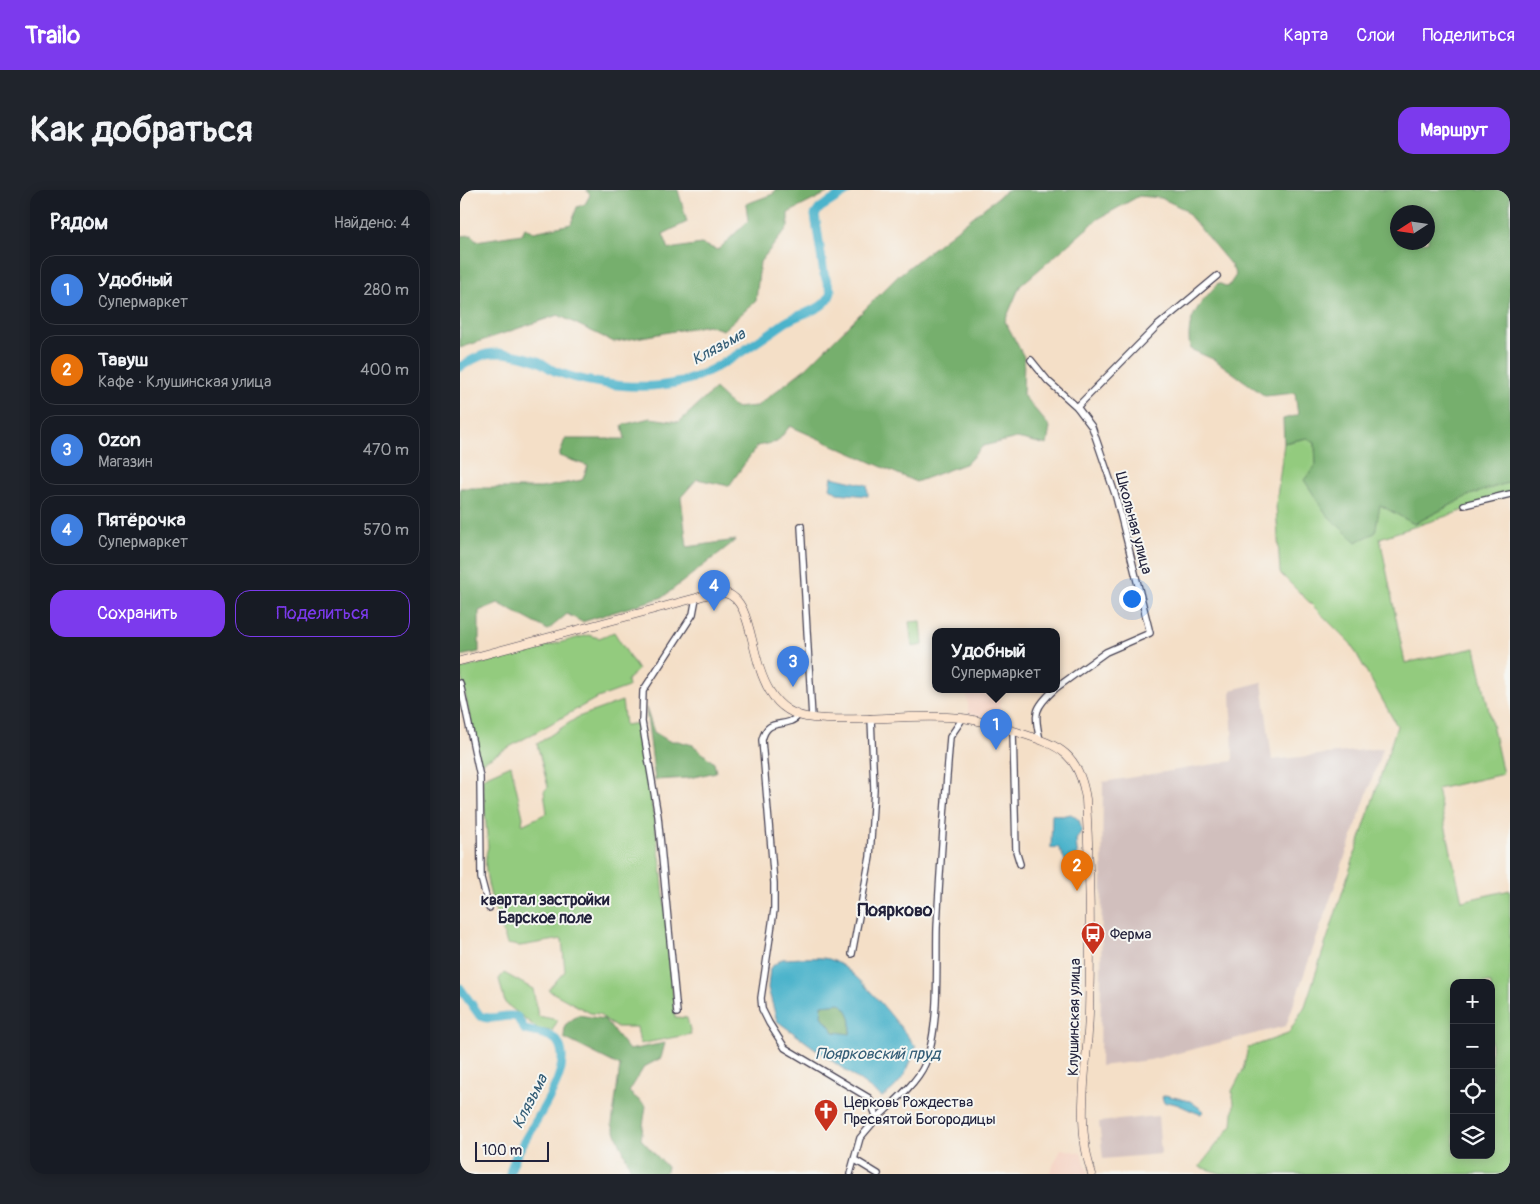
<!DOCTYPE html>
<html lang="ru">
<meta charset="utf-8">
<style>
body{margin:0;font-family:Pangolin,sans-serif;background:#20242c;color:#f1f3f6}
.controls{position:absolute;right:15px;bottom:15px;display:grid;overflow:hidden;border-radius:10px;box-shadow:0 2px 12px #0003}
.controls button{width:45px;height:45px;display:grid;place-items:center;padding:0;border:0;border-bottom:1px solid #363941;background:#171b24;color:#f1f3f6;font:25px sans-serif}
.compass{position:absolute;left:930px;top:15px;width:45px;height:45px;border-radius:50%;background:#171b24;box-shadow:0 2px 12px #0003;rotate:258deg}
.scale{position:absolute;left:15px;bottom:12px;width:74px;box-sizing:border-box;padding-left:5px;border:2px solid #22223b;border-top:0;font-size:14px;line-height:18px;white-space:nowrap;color:#22223b;-webkit-text-stroke:4px #f6f6f2;paint-order:stroke}
.you{position:absolute;left:671px;top:408px;width:18px;height:18px;margin:-12px;border:4px solid #fff;border-radius:50%;background:#1a73e8;box-shadow:0 0 0 8px #1a73e833}
.badge{display:grid;place-items:center;width:32px;height:32px;border-radius:50%;background:#7c3aed;color:#fff;font-size:16px;font-weight:700}
.pin{position:absolute;translate:-50% -41px;filter:drop-shadow(0 1px 2px #0008)}
.pin::after{content:'';position:absolute;top:26px;width:18px;height:15px;background:inherit;clip-path:polygon(0 0,100% 0,50% 100%)}
.popup{position:absolute;left:472px;top:438px;width:128px;height:65px;box-sizing:border-box;display:grid;place-content:center;border-radius:10px;background:#171b24;filter:drop-shadow(0 1px 4px #0005);font-size:16px;white-space:nowrap;color:#9ea1a6}
.popup b{font-size:19px;color:#f1f3f6}
.popup::after{content:'';position:absolute;left:50%;top:100%;margin-left:-10px;border:10px solid transparent;border-top-color:#171b24}
.list{margin:0;padding:0;list-style:none}
h2{display:flex;justify-content:space-between;align-items:center;height:65px;margin:0;padding:0 20px;font-size:21px}
h2 small{font-size:16px;font-weight:400;color:#9ea1a6}
.list li{display:grid;grid-template-columns:32px 1fr auto;gap:15px;align-items:center;box-sizing:border-box;height:70px;margin:0 10px 10px;padding:0 10px;border:1px solid #363941;border-radius:15px}
.list b{display:block;font-size:19px;white-space:nowrap}
.list p{margin:0;font-size:16px;white-space:nowrap;color:#9ea1a6}
.list em{font-size:16px;font-style:normal;color:#9ea1a6}
.actions{display:flex;gap:10px;padding:15px 20px}
.actions a{flex:1;padding:11px 0;border:1px solid #7c3aed;border-radius:15px;text-align:center;font-size:18px;color:#7c3aed}
.actions .main{background:#7c3aed;color:#fff}
.icon{flex:none;width:28px;height:28px;fill:none;stroke:currentColor;stroke-width:2;stroke-linecap:round;stroke-linejoin:round}
.map{position:relative;flex:none;width:1050px;height:984px;overflow:hidden;border-radius:15px}
header{display:flex;align-items:center;gap:30px;box-sizing:border-box;height:70px;padding:0 25px;background:#7c3aed;color:#fff}
header strong{font-size:24px}
nav{display:flex;gap:28px;margin-inline-start:auto;font-size:18px}
.intro{display:flex;align-items:center;justify-content:space-between;box-sizing:border-box;height:120px;padding:0 30px}
h1{margin:0;font-size:35px}
.button{padding:12px 22px;border-radius:15px;background:#7c3aed;color:#fff;font-size:18px;font-weight:700}
main{display:flex;gap:30px;padding:0 30px}
aside{flex:1;background:#171b24;border-radius:15px;box-shadow:0 2px 12px #0003}
.map>svg:first-child{display:block}
.built{fill:#f5d2c2}
.industrial{fill:#d1bfbd}
.green{fill:#93cb7e;stroke:#5a765c;fill-rule:evenodd}
.forest{fill:#76af6d;stroke:#4c6854;fill-rule:evenodd}
.water{fill:#4cb3cb;stroke:#376a83;fill-rule:evenodd}
.lines{fill:none;stroke-linecap:round;stroke-linejoin:round}
.river{stroke:#4cb3cb;stroke-width:9}
.minor-casing{stroke:#423e50;stroke-width:8}
.secondary-casing{stroke:#423e50;stroke-width:9}
.minor{stroke:#fff;stroke-width:5.5}
.secondary{stroke:#fce5cf;stroke-width:8}
.labels{text-anchor:middle;stroke-width:4;stroke-linejoin:round;paint-order:stroke}
.street-label{font-size:15px;fill:#22223b;stroke:#f6f6f2}
.poi-label{font-size:15px;fill:#22223b;stroke:#f6f6f2;text-anchor:start}
.water-label{font-size:16px;font-style:italic;fill:#335c75;stroke:#f6f6f2}
.neighbourhood-label{font-size:16px;font-weight:bold;fill:#22223b;stroke:#f6f6f2}
.quarter-label{font-size:18px;font-weight:bold;fill:#22223b;stroke:#f6f6f2}
</style>
<header>
<strong>Trailo</strong>
<nav><a>Карта</a><a>Слои</a><a>Поделиться</a></nav>
</header>
<div class="intro"><h1>Как добраться</h1><a class="button">Маршрут</a></div>
<main>
<aside>
<h2>Рядом<small>Найдено: 4</small></h2>
<ul class="list">
<li><span class="badge" style="background:#3f7fe0">1</span><div><b>Удобный</b><p>Супермаркет</p></div><em>280 m</em></li>
<li><span class="badge" style="background:#e8710a">2</span><div><b>Тавуш</b><p>Кафе · Клушинская улица</p></div><em>400 m</em></li>
<li><span class="badge" style="background:#3f7fe0">3</span><div><b>Ozon</b><p>Магазин</p></div><em>470 m</em></li>
<li><span class="badge" style="background:#3f7fe0">4</span><div><b>Пятёрочка</b><p>Супермаркет</p></div><em>570 m</em></li>
</ul>
<div class="actions"><a class="main">Сохранить</a><a>Поделиться</a></div>
</aside>
<div class="map">
<svg width="1050" height="984" viewBox="0 0 1050 984">
<rect width="100%" height="100%" fill="#f6f6f2"/>
<filter id="ink" filterUnits="userSpaceOnUse"><feTurbulence type="fractalNoise" baseFrequency=".02" numOctaves="2"/><feDisplacementMap in="SourceGraphic" scale="10" xChannelSelector="R" yChannelSelector="G"/><feConvolveMatrix kernelMatrix="1 2 1 2 8 2 1 2 1" color-interpolation-filters="sRGB"/></filter>
<filter id="wash" filterUnits="userSpaceOnUse"><feTurbulence type="fractalNoise" baseFrequency=".0096" numOctaves="4" result="noise"/><feDisplacementMap in="SourceGraphic" scale="20" xChannelSelector="R" yChannelSelector="G"/><feGaussianBlur stdDeviation="1.12" result="paint"/><feColorMatrix in="noise" values="0 0 0 0 0 0 0 0 0 0 0 0 0 0 0 0 0 1.4 0 .05"/><feComposite in="paint" operator="in"/></filter>
<g filter="url(#wash)">
<rect width="100%" height="100%" fill="#f4dfc7"/>
<g class="built">
<path d="M506,499H543L544,502L539,503L540,532L509,523Z"/>
<path d="M601,959L621,963L629,984H589Z"/>
</g>
<g class="industrial">
<path d="M802,492L812,570L923,558L826,836L690,870L640,876L643,592L773,571L771,500Z"/>
<path d="M698,926L701,964L643,969L639,932Z"/>
</g>
<g class="green">
<path d="M847,248L855,253L856,275L954,334L1010,305L1050,292V305L920,348L945,473L1015,458L1043,584L977,599L1002,711L1050,700V984H763L739,977L772,935L774,912L772,901L783,880L788,858L828,844L845,816L937,536L891,454L820,383L816,314L824,253ZM994,793H1031V965H994Z"/>
<path d="M461,431L463,455L452,457L449,432Z"/>
<path d="M154,442L178,480L167,490L168,497L135,509L19,574L0,479L128,445L139,448Z"/>
<path d="M162,511L165,535L179,533L201,674L215,827L227,828L231,844L180,854L177,837H155L139,824L130,823L88,800L105,781L102,749L60,756L47,754C38,728 19,683 28,657L22,588L51,575L63,627L62,635L87,623L84,601L88,597L77,554L118,527Z"/>
<path d="M44,783L73,799L78,826L98,830L92,841L78,839L45,813L39,789Z"/>
</g>
<g class="forest">
<path d="M126,0H218L227,32L203,44L209,59L241,54L258,60L288,31L286,14L313,4L315,0H373L328,23V37L300,72L296,111L263,140L248,135L154,152L98,125L0,158V46L12,45L16,51L62,44L65,38L74,42L111,34L117,17L125,14L130,5Z"/>
<path d="M547,0H1050V292L1010,305L954,334L920,315L915,343L896,352L867,325L844,290L856,275L855,253L847,248L824,253L823,229L838,225L835,203L805,206L755,170L730,159C725,127 739,116 758,93L768,97L776,85L771,75L724,19L701,8L679,6L638,29L560,96L545,131L564,167L563,205L590,237L587,255L557,248L523,256L507,273L456,292L330,236L317,252L297,256L269,296L237,289L221,307L227,357L276,350L203,407L122,432L107,424L88,440L38,413L19,421V462L0,466V298H81L122,290L128,276L99,266L105,249H165L162,235L190,228L219,232L255,199L275,218L297,216L346,178L439,85ZM938,22H968V52H938Z"/>
<path d="M186,518L194,542L209,551H218L233,555L254,573L256,582L229,588L195,590Z"/>
<path d="M380,813C391,822 392,831 390,844L374,842L361,825L362,815Z"/>
<path d="M118,825L144,829L169,860L205,853L201,868L184,877L169,902L186,916L181,949L207,977L205,984H173L152,934L160,876L104,848L105,835Z"/>
</g>
<g class="water">
<path d="M372,287L407,295L408,306L377,303L370,298Z"/>
<path d="M592,624L601,626L611,624L619,630L622,640L616,650L618,671L608,676L598,657L591,658Z"/>
<path d="M322,769C336,769 355,766 369,769C395,776 438,834 456,857C449,878 442,895 422,907L317,831L308,798L310,778ZM380,813C390,821 393,831 390,844L374,842L361,825L362,815Z"/>
<path d="M705,905L730,911L744,921L741,924C730,922 715,910 704,913L702,907Z"/>
</g>
<g class="lines">
<g class="river">
<path d="M0,177C9,172 17,166 27,164C42,161 66,166 80,172C87,176 92,181 100,183C135,195 183,201 220,192C253,184 298,151 326,132C340,122 368,121 371,101L364,84L355,25L360,18L389,0"/>
<path d="M0,798L20,826C32,832 45,823 57,827L65,840C74,842 91,844 97,851C121,883 54,952 50,984"/>
</g>
</g>
</g>
<g filter="url(#ink)">
<g class="lines">
<defs>
<g id="minor">
<path d="M571,170L588,191L617,217L632,237L656,307L690,443L646,462L596,498"/>
<path d="M617,217L696,137L757,86"/>
<path d="M1004,315L1050,304"/>
<path d="M341,336L352,528"/>
<path d="M0,493L20,587L21,688L29,718"/>
<path d="M339,525C325,541 308,525 302,550L314,693V720L301,808L302,819L309,833L325,858L409,908L417,928L400,948L390,984"/>
<path d="M553,541L556,661L560,674"/>
<path d="M580,550C574,523 574,518 595,499"/>
<path d="M392,764L410,667L414,599L411,528"/>
<path d="M217,823L198,626L182,532L183,501L233,424L236,408"/>
<path d="M417,928C432,914 457,893 465,874C480,838 476,777 477,738C480,674 485,611 490,547L503,528"/>
<path d="M395,970L418,984"/>
</g>
<path id="secondary" d="M0,471L236,408C245,405 256,401 265,403C305,412 279,521 353,528C402,533 452,523 501,528C521,530 541,537 560,543C601,556 619,564 626,609C630,680 631,752 629,822C628,874 614,933 632,984"/>
</defs>
<use href="#minor" class="minor-casing"/>
<use href="#secondary" class="secondary-casing"/>
<use href="#minor" class="minor"/>
<use href="#secondary" class="secondary"/>
</g>
</g>
<defs>
<symbol id="bus-pin" viewBox="-11 -11 22 30"><path d="M0 17L-7.5 6A9.5 9.5 0 1 1 7.5 6Z" fill="#c8321e" stroke="#f6f6f2"/><path d="M-5-6H5V4H4V6H2V4H-2V6H-4V4H-5ZM-3.5-4V0h7V-4ZM-3.5 1.2v1.5H-2V1.2ZM2 1.2v1.5H3.5V1.2Z" fill="#fff"/></symbol>
<symbol id="church-pin" viewBox="-11 -11 22 30"><path d="M0 17L-7.5 6A9.5 9.5 0 1 1 7.5 6Z" fill="#c8321e" stroke="#f6f6f2"/><path d="M-1.2-6h2.4v3.5h3.3v2.4h-3.3V6h-2.4V-.1h-3.3v-2.4h3.3Z" fill="#fff"/></symbol>
</defs>
<g fill-rule="evenodd">
<use href="#bus-pin" x="619" y="730" width="28" height="38"/>
<use href="#church-pin" x="352" y="907" width="28" height="38"/>
</g>
<g class="labels">
<g class="street-label">
<text transform="translate(674 333) rotate(75)" y="5">Школьная улица</text>
<text transform="translate(614 827) rotate(-89)" y="5">Клушинская улица</text>
</g>
<g class="poi-label">
<text x="650" y="749">Ферма</text>
<text x="384" y="917">Церковь Рождества<tspan x="384" dy="17">Пресвятой Богородицы</tspan></text>
</g>
<g class="water-label">
<text transform="translate(258 156) rotate(-29)" y="6">Клязьма</text>
<text x="418" y="869">Поярковский пруд</text>
<text transform="translate(69 911) rotate(-63)" y="6">Клязьма</text>
</g>
<g class="neighbourhood-label">
<text x="85" y="715">квартал застройки<tspan x="85" dy="18">Барское поле</tspan></text>
</g>
<g class="quarter-label">
<text x="435" y="726">Поярково</text>
</g>
</g>
</svg>
<div class="controls">
<button>+</button>
<button>−</button>
<button><svg class="icon" aria-label="locate" viewBox="0 0 24 24"><circle cx="12" cy="12" r="6"/><path d="M12 2v4M12 18v4M2 12h4M18 12h4"/></svg></button>
<button><svg class="icon" aria-label="layers" viewBox="0 0 24 24"><path d="M12 4l9 5-9 5-9-5zM3 14l9 5 9-5"/></svg></button>
</div>
<svg class="compass" viewBox="-18 -18 36 36"><path d="M0-13l5 13h-10z" fill="#e53935"/><path d="M0 13l5-13h-10z" fill="#9ea1a6"/></svg>
<div class="scale">100 m</div>
<div class="you"></div>
<div class="pin badge" style="left:536px;top:560px;background:#3f7fe0">1</div>
<div class="popup"><b>Удобный</b>Супермаркет</div>
<div class="pin badge" style="left:617px;top:701px;background:#e8710a">2</div>
<div class="pin badge" style="left:333px;top:497px;background:#3f7fe0">3</div>
<div class="pin badge" style="left:254px;top:421px;background:#3f7fe0">4</div>
</div>
</main>
